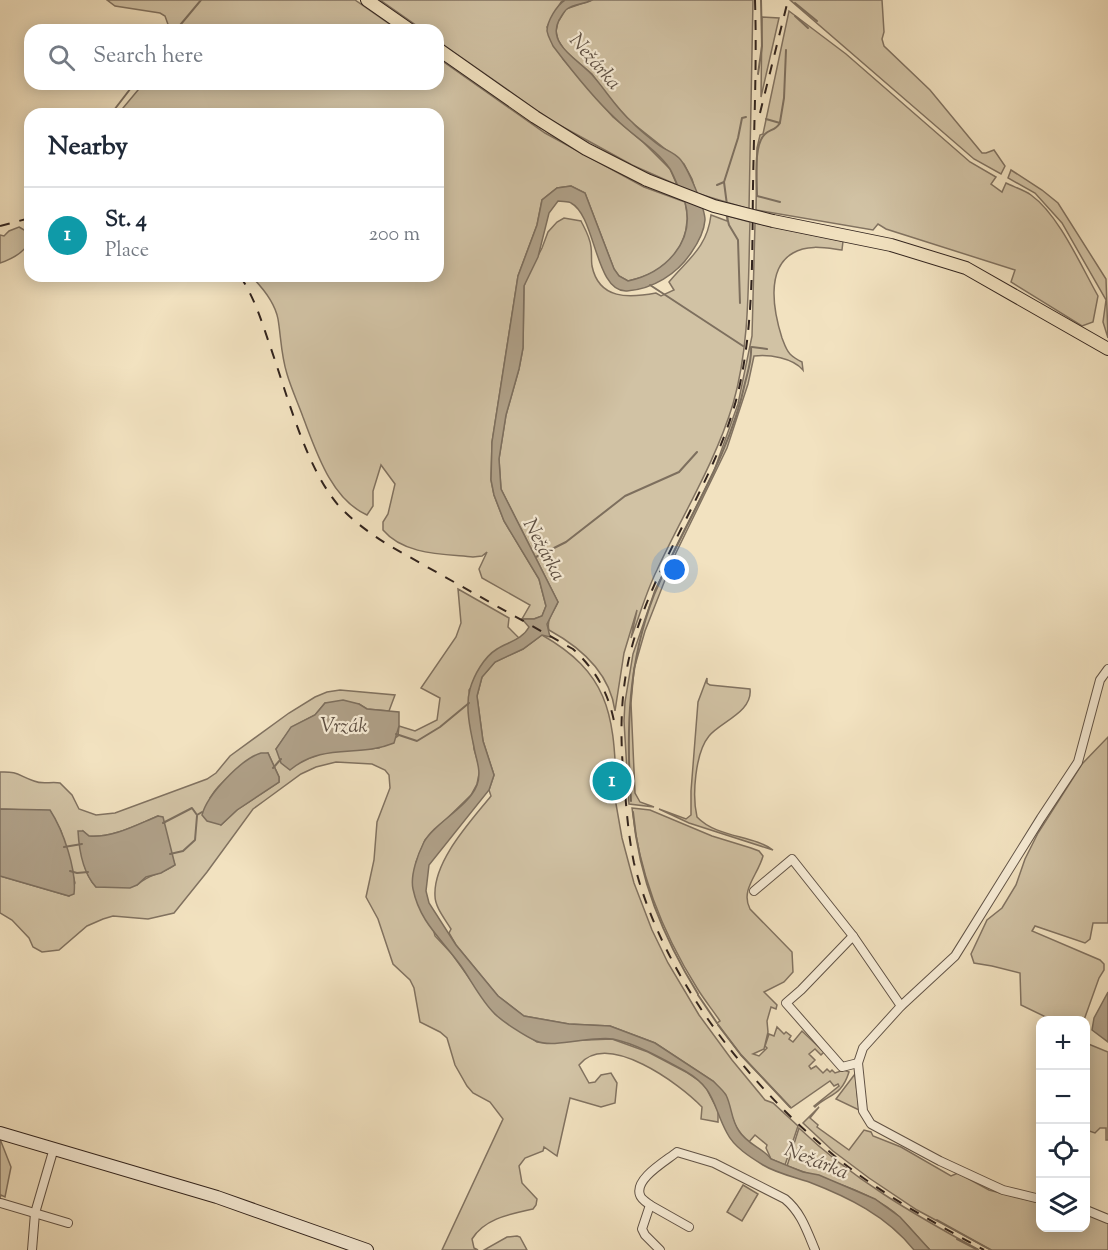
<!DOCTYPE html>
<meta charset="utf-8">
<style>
body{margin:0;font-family:"Sorts Mill Goudy",serif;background:#f6f6f7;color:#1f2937}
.controls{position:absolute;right:18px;bottom:18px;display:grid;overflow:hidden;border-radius:12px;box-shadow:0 3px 15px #0003}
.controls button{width:54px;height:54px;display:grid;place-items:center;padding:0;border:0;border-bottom:2px solid #e0e1e3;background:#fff;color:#1f2937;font:30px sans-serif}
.you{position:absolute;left:675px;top:570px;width:21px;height:21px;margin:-15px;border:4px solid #fff;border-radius:50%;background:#1a73e8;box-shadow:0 0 0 9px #1a73e833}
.badge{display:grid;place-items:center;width:39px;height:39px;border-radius:50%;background:#2563eb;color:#fff;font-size:20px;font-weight:700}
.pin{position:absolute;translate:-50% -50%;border:3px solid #fff;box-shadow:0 2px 6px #0006}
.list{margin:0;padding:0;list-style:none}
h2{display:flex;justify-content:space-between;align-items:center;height:78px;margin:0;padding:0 24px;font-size:26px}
h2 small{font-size:20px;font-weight:400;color:#747a83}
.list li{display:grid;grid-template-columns:39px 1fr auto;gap:18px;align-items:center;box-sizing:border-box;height:96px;padding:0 24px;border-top:2px solid #e0e1e3}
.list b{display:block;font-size:22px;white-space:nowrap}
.list p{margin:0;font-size:20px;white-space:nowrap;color:#747a83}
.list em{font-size:20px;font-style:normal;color:#747a83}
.icon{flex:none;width:33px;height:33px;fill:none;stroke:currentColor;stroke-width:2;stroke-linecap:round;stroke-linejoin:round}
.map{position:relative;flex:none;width:1108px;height:1250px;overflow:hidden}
.search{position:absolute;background:#fff;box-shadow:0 3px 15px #0003;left:24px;top:24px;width:420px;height:66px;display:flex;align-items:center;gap:15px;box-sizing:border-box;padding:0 21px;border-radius:18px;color:#747a83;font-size:22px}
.panel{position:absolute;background:#fff;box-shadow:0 3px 15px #0003;left:24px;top:108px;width:420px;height:174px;border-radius:18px}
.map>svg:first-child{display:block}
.green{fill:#d1c2a4;stroke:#817260;stroke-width:1.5;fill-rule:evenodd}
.water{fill:#b0a189;stroke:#7d6f5e;stroke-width:1.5}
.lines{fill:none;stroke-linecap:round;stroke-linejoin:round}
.stream{stroke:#7d6f5e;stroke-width:2}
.street-casing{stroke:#615346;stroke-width:10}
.secondary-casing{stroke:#31231d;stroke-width:14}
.primary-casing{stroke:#31231d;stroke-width:14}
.street{stroke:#f7ecd6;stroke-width:8}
.secondary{stroke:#f7ecd6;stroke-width:12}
.primary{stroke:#f2e2c0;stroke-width:12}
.rail{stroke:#31231d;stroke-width:2;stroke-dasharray:10 10;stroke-linecap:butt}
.primary-bridge-casing{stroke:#31231d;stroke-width:14;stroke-linecap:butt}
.primary-bridge{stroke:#f2e2c0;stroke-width:12}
.labels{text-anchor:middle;stroke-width:4.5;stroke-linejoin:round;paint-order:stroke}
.water-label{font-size:20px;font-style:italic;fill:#5d4f43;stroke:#f7ecd6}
</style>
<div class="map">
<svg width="1108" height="1250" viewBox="0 0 1108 1250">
<rect width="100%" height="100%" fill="#f2e2c0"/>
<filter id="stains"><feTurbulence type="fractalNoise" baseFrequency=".00333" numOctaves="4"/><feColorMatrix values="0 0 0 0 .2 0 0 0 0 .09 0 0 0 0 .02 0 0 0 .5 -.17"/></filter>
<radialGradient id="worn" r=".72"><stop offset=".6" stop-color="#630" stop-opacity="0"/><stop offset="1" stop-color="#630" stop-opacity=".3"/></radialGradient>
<g class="green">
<path d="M107,0H355L398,30H170L165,16L160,13L115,6Z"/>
<path d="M380,0H565L561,2L547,27L563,59L613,117L643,142L670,169L677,185L632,165L552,121L438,41V30H423Z"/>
<path d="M592,0H753L749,209L696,193L692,179L684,164L630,121L607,96L592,74L565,51L558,40L556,31L558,22L566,9Z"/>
<path d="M790,0H882L884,32L882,39L884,46L930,90L982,153H986L994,150L1005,166L1001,174L974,159Z"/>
<path d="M789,11L846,54L970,162L996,177L991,184L1002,192L1006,183C1014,187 1024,190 1031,195C1059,215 1081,266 1098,296L1093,322L1082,326L1011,282L1015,270L886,229L878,224L873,230L756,210L757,148L760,135L763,134Z"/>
<path d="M762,17L779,18L761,97Z"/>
<path d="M438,58L545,133L644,187L685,202C686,208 688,215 687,221C685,255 658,275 628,281L619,276L614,269L585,193L571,186L557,188L542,200L537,225L518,276L492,442L491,480L494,495L504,521L539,579L546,606L542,616L534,619H522L530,605L482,578L479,569L487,552L482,556L473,557C443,554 404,555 383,530V522L388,514L395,484L381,465L373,491V506L367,515C331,499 316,451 303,417C298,403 291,388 287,374C281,355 281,337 278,319C275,303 262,287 251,276H438V114H118L143,84H438Z"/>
<path d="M1011,170L1042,190L1058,203L1106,279L1108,338L1103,322L1106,300L1062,223L1035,193L1008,178Z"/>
<path d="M711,215L727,221L728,216L750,222C748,283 750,345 733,404C715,463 683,514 657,570C646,592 640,615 631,638L637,610L624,653L615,711C610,673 580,647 549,630C546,619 554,612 558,602L501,489L499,459L506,415L519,369L523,348L524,286L527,277L542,248L548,232L557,222L564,218L581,221C585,229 590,237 591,247C592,253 591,260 592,266C599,300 629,298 656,293L661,296L674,290L669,282C688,259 707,248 711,215Z"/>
<path d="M755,223L843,241L842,250C826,248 808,244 793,253C765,269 774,313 782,338C784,343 786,350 790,354C793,357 798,360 802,362L803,370C793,358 769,354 754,356L748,384L727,448L674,557L645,631L634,669L631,703L635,793L640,802L654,807L629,804L624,721L625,702L633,654L655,590L714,471L738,404L752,336Z"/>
<path d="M19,227L26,231L30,241C24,253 12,259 0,263V235L4,236L9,231Z"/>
<path d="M458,589L509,618L508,627L519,638L511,643L469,690L474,749L480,769L477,784L471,795L425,840L416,862L435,936L452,954L495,1014L537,1042L612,1039L648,1052L686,1072L704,1084L718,1111V1122L701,1119L702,1107C680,1084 607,1030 579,1065L589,1083L595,1082L601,1075L611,1073L617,1083L615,1103L601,1107L570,1098L557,1156L544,1147L543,1151L525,1158L519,1166L522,1183L537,1199L536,1205L533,1209C511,1214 485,1218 472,1239L474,1248L478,1250H442L503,1119L490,1102L473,1093L467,1086L455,1065L447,1038L440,1032L420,1022L414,988L410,980L393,964L378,919L366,897L374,860L377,822L390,788L389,775L385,770L372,764L336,762L316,767L301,774L264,801L253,809L207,872L174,913L148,919L113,916L103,919L87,926L59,950L42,952L33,947L29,938L12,920L0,913V876L69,896L75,883L61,831L50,811L0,809V772C18,771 19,776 34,781C43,785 51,781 60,783L72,795L79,809L96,815L115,813L207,779L216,773L230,756L289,713L315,697L327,692L340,690L395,695L389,711L367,709L359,704L325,703L315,715L292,727L276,749L290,769L299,762L325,752L379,748L398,736L399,726L415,731L437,720L440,698L421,688L456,637L461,623ZM268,753L279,777V782L237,810L221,825L210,798C223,776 246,766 268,753ZM158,816L175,865C161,875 150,873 137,885L96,887C81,871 82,851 83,831L89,836C113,838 136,825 158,816Z"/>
<path d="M542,635C607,672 614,712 616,783L613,787L622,838L634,883L652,930L668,963L699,1015L732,1060L765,1100L773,1103L798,1126L785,1165L771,1159L766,1148L767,1145L755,1135L748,1143C743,1137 739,1132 736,1126C728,1110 727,1095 713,1081L655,1043L610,1026L569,1024L524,1016L498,996L456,945L449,933L451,929C445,919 435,907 435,896C433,861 471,821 491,796L489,790L494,775L483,741L477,696L482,677L495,662L523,649Z"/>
<path d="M707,678V683L710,685L750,689C753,712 720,722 709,736C695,753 692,796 697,817C717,838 753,835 773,850L689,823L659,809L686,819L691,815V791L698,702Z"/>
<path d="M1108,737V923H1093L1090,939L1085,943L1035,926L1032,931L1100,960L1104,964V970L1099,978L1084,1020H1052L1021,1005L1020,973L992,966L974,963L971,954L987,920L1002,908L1016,885L1025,859L1038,833L1082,764Z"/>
<path d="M632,808L650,810L712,836L751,848L759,851L763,856C758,875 740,890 750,909L792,952L793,972L784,982L764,992L777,1005L776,1009L771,1007L767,1021L768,1032L764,1049L753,1054L759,1056L767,1048L765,1046L769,1034L774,1036L777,1027L784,1034L786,1032L791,1036L789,1039L793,1042L802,1031L824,1052L821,1055L815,1049L809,1054L815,1060L809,1066L811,1069L816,1066L823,1073L827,1069L830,1072L832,1070L835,1073L844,1070L849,1072C841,1097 830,1093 815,1107L814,1106L839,1086L838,1084L834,1086L830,1081L791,1108L741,1055L717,1023L720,1021C712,1009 705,1001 697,988C662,932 639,874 632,808Z"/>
<path d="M1086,1043L1108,1052V1140H1106V1128H1100L1095,1133L1086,1130Z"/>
<path d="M855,1074L859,1110L836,1099Z"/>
<path d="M819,1107L810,1118L818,1125L817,1127L849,1150L864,1130L871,1132L873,1136L901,1147L951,1176L958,1173L989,1190L1040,1203V1228H1086V1213L1108,1222V1250H991L917,1210L869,1178L833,1151L803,1123Z"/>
<path d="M799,1128C852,1179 915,1215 979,1250H930C918,1238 907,1223 894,1212C863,1188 824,1180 787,1166Z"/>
<path d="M0,1139L11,1167L5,1197L1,1195L0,1198Z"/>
<path d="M743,1185L758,1194L742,1221L727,1212Z"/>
<path d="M517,1236L520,1237L527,1250H484L507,1237Z"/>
</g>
<g class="water">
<path d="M565,0H592C585,4 574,4 567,9C564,11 561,17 559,20C546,45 581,61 594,77C607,92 617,109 632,122C640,131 650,138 660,146C666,150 673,152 679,158C687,166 705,208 705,220C704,233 698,243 691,253C677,274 653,289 627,291C595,293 596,216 571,203C568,201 563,202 558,201L549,213L538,257L524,286L523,348L519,369L506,415L499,459L501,489L558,602L547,624L550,637L542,635L523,649L495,662L482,677L477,696L483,741L494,775L489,790L429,865L426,891L429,903L456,945L498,996L524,1016L569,1024L610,1026L655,1043L713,1081C718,1086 723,1090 726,1095C732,1107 731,1120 739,1131C748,1145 763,1148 771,1159L803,1172L819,1175L875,1199L900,1217L930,1250H914C887,1216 848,1197 809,1182C794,1177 776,1173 763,1165C750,1157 734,1147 727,1133C712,1105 716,1089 685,1071C663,1059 637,1044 613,1039C593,1035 554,1049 536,1041C525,1036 503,1022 495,1014C482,1002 471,980 461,966C442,939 420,923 413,889C410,875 418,854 424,842C435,822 468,808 477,785C482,771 476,760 474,747C470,729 465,706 470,689C474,675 484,657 497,649C508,642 522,640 529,627L522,619H534L542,616L546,606L539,579L504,521L494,495L491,480L492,442L518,276L537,225L542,200L557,188L571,186L585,193L614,269L619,276L628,281C665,273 696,242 685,202C683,197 680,191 678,186C675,180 673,174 670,169C656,149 633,136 616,119C593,98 572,71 553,46C551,41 548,37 547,31C547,21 557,5 565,0Z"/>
<path d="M343,700L359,704L367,709L399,712V726L394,743C358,758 324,742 290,770L281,763L276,749L291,727L315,715L325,703Z"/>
<path d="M261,753H268L279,777V782L237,810L221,825L207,821L202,815C207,795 241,759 261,753Z"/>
<path d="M0,809L50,810C63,830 77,870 74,894L69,896L0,876Z"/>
<path d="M158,816L163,817L175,865L161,873L146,877L137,885L130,888L96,887C83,873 79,850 78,831H83L89,836C113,838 136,825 158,816Z"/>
<path d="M1108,992V1042L1092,1030L1094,1018Z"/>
</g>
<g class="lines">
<g class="stream">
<path d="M795,3L817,21"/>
<path d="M795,16L808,28"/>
<path d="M176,30L201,0"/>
<path d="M758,74L762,46L761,0"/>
<path d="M111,114L134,84"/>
<path d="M766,119L780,123C775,131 770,129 765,134C753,145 757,181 757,196L780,202"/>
<path d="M780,122L784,98L786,50"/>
<path d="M724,182L727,205"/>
<path d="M717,185L724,182L738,138L742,118L746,117"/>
<path d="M726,213L729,225L738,240L740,303"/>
<path d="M650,285L743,346"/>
<path d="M752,347L767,349"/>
<path d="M536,557L566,542L625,496L679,472L697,452"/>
<path d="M396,734L417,741L440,727L469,703"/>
<path d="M273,768L281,759"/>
<path d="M631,801C626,730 628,662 654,595C683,524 729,459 745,383C748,371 752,359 751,347"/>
<path d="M633,812C639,879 663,937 698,994"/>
<path d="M163,823L192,808L197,815L202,812"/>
<path d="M64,847L82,844"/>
<path d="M170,854L183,851L195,840L197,816"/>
<path d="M70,871L77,873L88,872"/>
<path d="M698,995L717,1023"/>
<path d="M718,1025L741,1055L790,1107"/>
<path d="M937,1220L991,1250"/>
<path d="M957,1239L978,1250"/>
</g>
<defs>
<g id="street">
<path d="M754,891L792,859L853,936"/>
<path d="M858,1063L842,1067L786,1003L801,990L853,936L901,1006"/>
<path d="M1040,1199L1003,1190L992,1185L940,1161L871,1124L863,1111L858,1063L863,1048L901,1006L955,956L1041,818L1078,762L1100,680L1108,669"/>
<path d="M1,1203L68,1223"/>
<path d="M650,1205L689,1227"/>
<path d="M1086,1210L1108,1219"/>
<path d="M32,1250L35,1213L54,1148"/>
<path d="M660,1250L645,1235L642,1229L650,1205C646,1202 641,1199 640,1195C634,1179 666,1161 677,1152L714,1163L785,1199C801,1212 807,1231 815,1250"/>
</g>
<path id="secondary" d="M0,1133L217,1197L367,1250"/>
<g id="primary">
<path d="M367,0L410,30"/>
<path d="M438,49L535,117L586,149L647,180"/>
<path d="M773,221L891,245L966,268L1108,349"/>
</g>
</defs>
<use href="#street" class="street-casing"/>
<use href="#secondary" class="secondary-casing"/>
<use href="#primary" class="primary-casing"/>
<use href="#street" class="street"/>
<use href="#secondary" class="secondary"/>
<use href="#primary" class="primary"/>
<g class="rail">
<path d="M755,0C757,62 754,124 753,186C752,255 754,325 738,393C715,484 655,559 631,650C619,697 620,743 625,792C627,816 629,839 634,863C664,983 758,1099 855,1172C896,1202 940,1226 984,1250"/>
<path d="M760,113L788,0"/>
<path d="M0,226L30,218"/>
<path d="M240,276C254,297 261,319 269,343C287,393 305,467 339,506C354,522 371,534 390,546L573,649C597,671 609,694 615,726"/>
</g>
<defs>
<path id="primary-bridge" d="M647,180L714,206L773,221"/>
</defs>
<use href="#primary-bridge" class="primary-bridge-casing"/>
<use href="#primary-bridge" class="primary-bridge"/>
</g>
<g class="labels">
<g class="water-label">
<text transform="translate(596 61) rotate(49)" y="7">Nežárka</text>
<text transform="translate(545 549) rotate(62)" y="7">Nežárka</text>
<text x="344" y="732">Vrzák</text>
<text transform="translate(817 1160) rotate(22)" y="7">Nežárka</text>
</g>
</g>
<rect width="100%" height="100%" filter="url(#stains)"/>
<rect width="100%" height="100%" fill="url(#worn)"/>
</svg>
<div class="controls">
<button>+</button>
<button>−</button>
<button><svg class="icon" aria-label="locate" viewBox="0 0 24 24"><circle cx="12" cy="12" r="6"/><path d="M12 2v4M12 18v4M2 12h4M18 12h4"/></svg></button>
<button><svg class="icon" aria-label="layers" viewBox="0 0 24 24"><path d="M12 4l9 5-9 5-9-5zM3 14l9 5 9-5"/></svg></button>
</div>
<div class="you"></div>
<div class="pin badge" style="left:612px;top:781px;background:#0f9aa8">1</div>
<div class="search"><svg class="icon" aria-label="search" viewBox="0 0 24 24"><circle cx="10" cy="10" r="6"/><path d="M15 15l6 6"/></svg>Search here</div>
<section class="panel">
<h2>Nearby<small></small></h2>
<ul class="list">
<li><span class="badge" style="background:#0f9aa8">1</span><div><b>St. 4</b><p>Place</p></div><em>200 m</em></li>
</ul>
</section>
</div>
